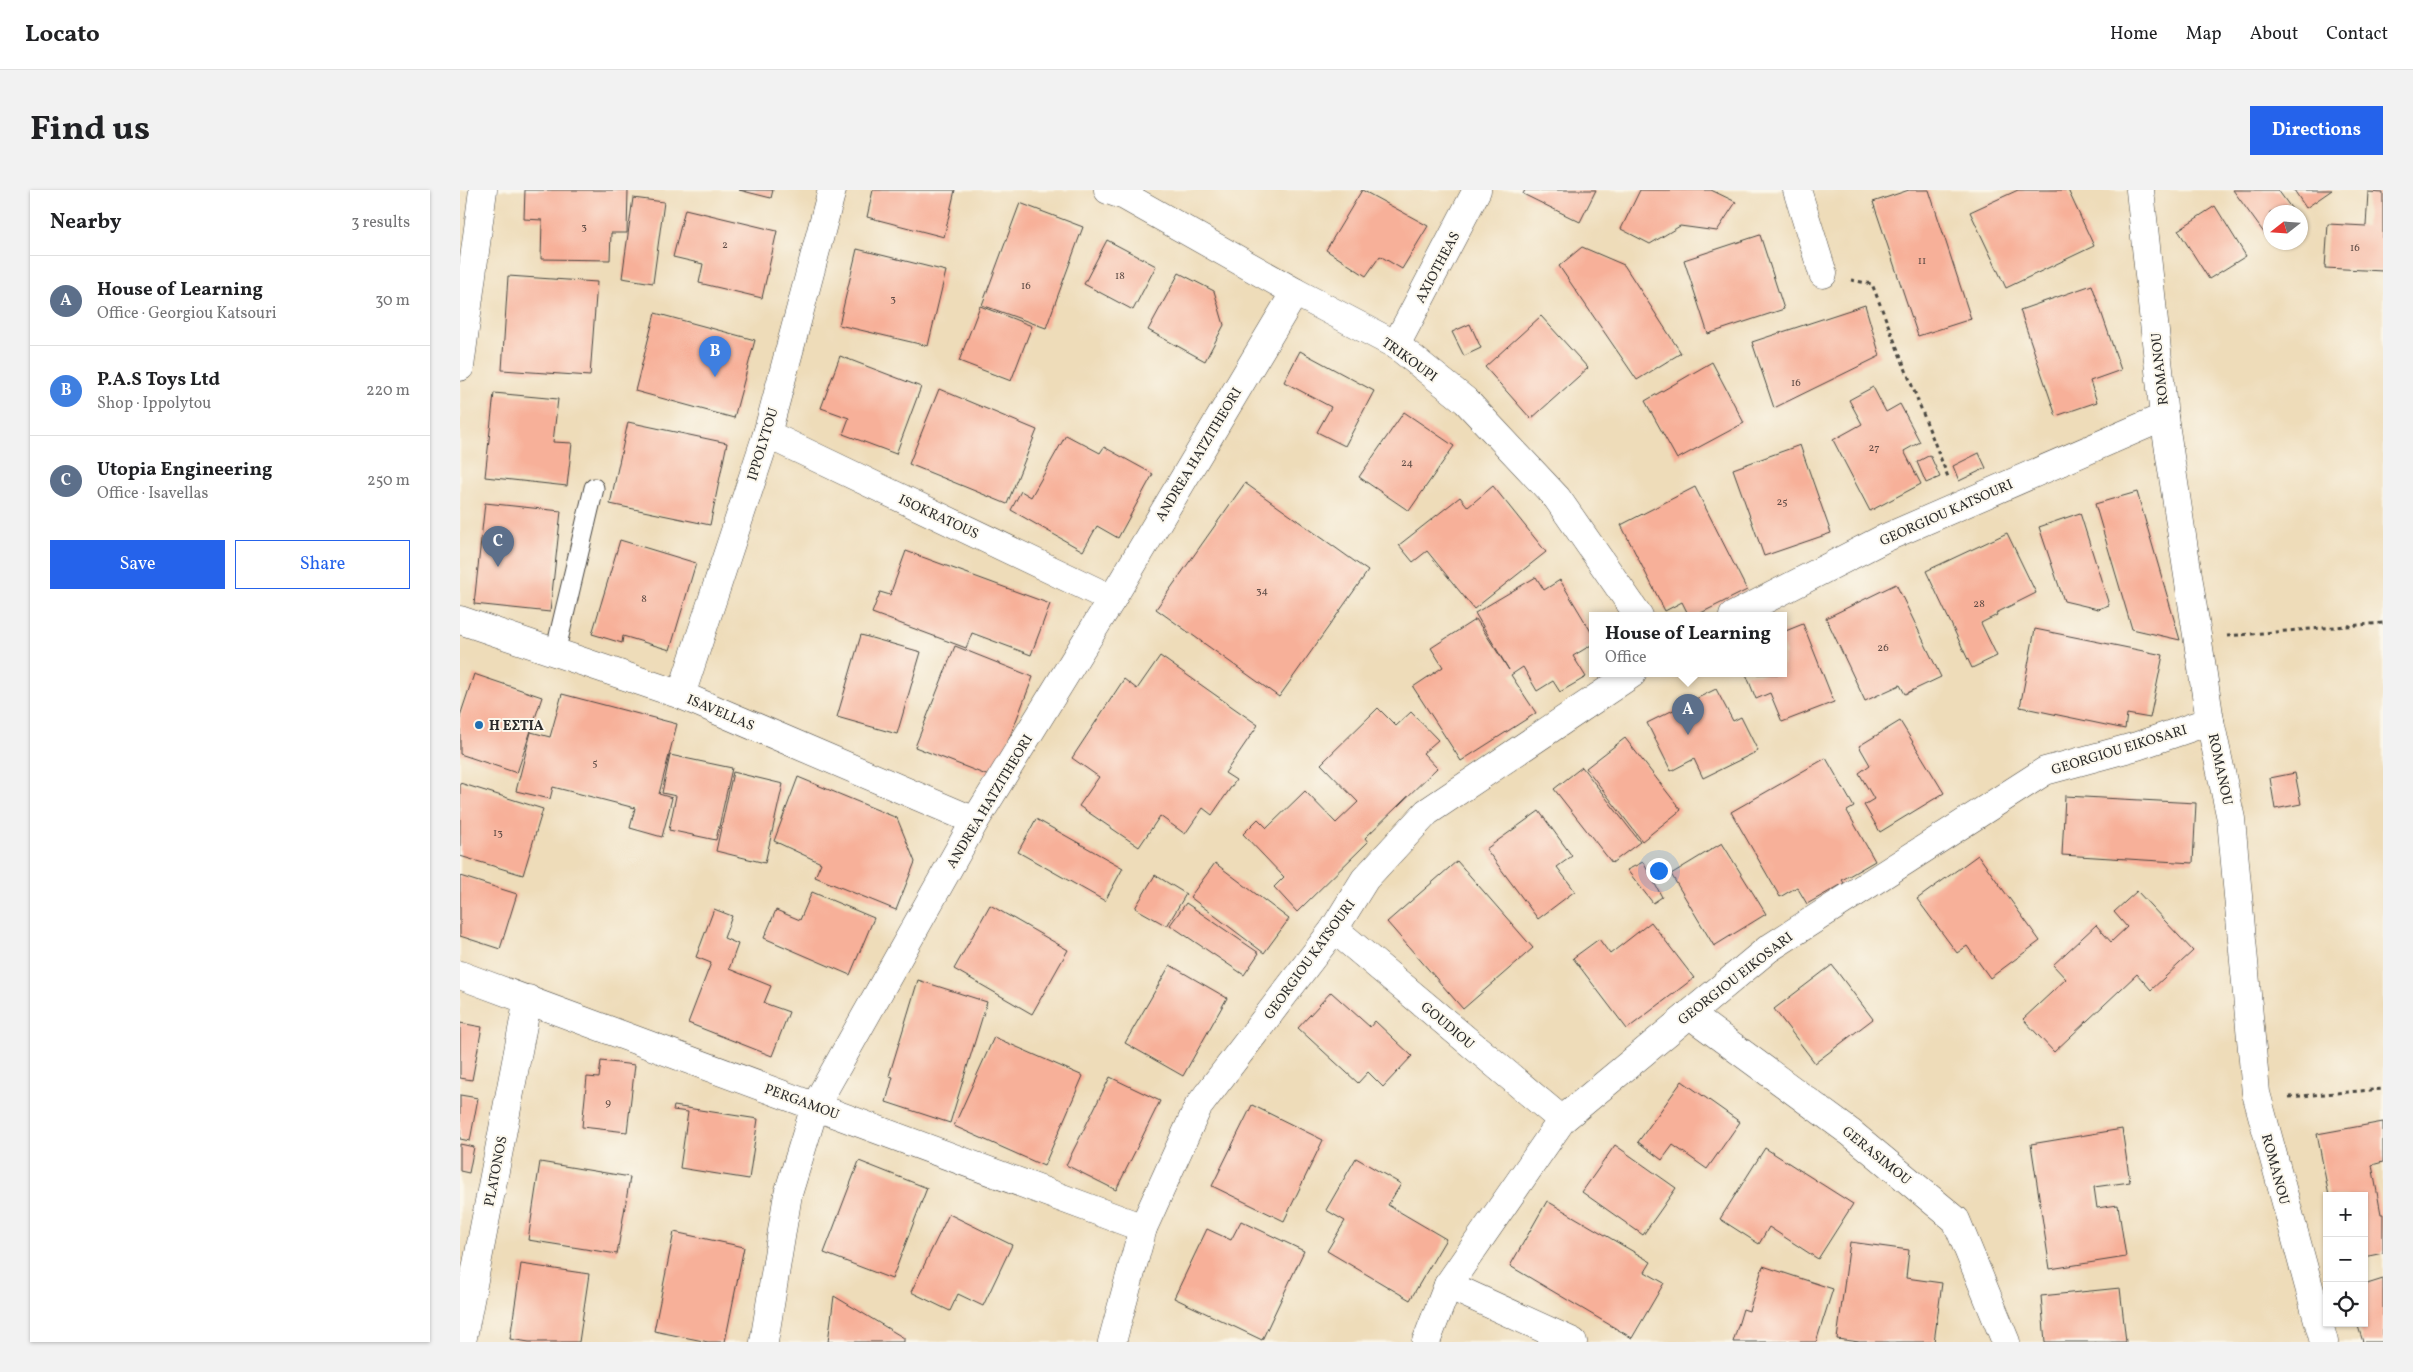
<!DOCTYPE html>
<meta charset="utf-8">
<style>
body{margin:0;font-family:Vollkorn,serif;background:#f2f2f2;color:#202124}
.controls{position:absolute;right:15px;bottom:15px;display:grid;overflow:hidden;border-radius:0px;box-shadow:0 1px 4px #0004}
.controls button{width:45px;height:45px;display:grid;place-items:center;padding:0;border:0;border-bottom:1px solid #e0e0e0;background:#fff;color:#202124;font:25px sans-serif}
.compass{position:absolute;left:1803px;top:15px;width:45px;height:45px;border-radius:50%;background:#fff;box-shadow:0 1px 4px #0004;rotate:253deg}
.you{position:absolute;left:1198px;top:680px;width:18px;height:18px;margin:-12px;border:4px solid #fff;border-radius:50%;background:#1a73e8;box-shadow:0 0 0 8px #1a73e833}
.badge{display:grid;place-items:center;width:32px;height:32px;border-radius:50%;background:#2563eb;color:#fff;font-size:16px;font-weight:700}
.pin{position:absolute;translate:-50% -41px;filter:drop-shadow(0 1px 2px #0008)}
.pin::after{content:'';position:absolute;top:26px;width:18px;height:15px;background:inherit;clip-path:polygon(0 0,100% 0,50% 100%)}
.popup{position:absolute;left:1129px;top:422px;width:198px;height:65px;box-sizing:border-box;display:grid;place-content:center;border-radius:0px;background:#fff;filter:drop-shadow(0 1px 4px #0005);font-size:16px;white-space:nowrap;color:#757577}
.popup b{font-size:19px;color:#202124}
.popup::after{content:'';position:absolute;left:50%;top:100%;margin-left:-10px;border:10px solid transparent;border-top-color:#fff}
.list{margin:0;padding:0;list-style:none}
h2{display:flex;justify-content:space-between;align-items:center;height:65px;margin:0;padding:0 20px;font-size:21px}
h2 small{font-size:16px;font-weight:400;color:#757577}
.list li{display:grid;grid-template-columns:32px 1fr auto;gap:15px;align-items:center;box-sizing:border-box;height:90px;padding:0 20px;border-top:1px solid #e0e0e0}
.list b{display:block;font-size:19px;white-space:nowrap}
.list p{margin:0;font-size:16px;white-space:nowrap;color:#757577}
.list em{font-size:16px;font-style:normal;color:#757577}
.actions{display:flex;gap:10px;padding:15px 20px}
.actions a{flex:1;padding:11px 0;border:1px solid #2563eb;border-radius:0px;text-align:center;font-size:18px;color:#2563eb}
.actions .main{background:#2563eb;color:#fff}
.icon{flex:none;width:28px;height:28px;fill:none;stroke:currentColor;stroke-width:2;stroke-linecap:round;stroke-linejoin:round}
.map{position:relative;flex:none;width:1923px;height:1152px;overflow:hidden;border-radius:0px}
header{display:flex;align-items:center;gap:30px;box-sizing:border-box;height:70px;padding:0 25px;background:#fff;border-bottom:1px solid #e0e0e0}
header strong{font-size:24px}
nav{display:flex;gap:28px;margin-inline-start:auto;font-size:18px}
.intro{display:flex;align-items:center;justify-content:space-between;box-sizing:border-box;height:120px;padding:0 30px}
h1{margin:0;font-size:35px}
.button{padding:12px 22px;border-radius:0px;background:#2563eb;color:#fff;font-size:18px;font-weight:700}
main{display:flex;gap:30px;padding:0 30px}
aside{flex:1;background:#fff;border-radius:0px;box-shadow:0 1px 4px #0004}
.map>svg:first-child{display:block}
.building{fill:#f7b099}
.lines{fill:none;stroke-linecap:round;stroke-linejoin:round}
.lane-casing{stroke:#484640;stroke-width:21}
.street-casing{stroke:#484640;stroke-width:29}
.path{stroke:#484640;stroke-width:3;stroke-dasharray:4 4;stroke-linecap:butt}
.lane{stroke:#fff;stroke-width:19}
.street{stroke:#fff;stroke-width:28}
.poi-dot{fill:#1f6fb2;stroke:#fbf7ec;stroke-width:2}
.labels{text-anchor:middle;stroke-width:4;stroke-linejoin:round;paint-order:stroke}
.number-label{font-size:11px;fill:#5e4c46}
.street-label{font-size:14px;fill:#2b2b2b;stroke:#fbf7ec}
.poi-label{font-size:14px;font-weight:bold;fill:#2b2b2b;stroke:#fbf7ec;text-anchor:start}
</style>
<header>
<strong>Locato</strong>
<nav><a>Home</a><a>Map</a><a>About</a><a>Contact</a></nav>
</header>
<div class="intro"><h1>Find us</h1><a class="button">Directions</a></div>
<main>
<aside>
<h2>Nearby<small>3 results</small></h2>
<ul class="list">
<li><span class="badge" style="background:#5c6f8a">A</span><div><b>House of Learning</b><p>Office · Georgiou Katsouri</p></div><em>30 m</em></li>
<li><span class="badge" style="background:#3f7fe0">B</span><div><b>P.A.S Toys Ltd</b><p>Shop · Ippolytou</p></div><em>220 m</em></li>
<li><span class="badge" style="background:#5c6f8a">C</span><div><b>Utopia Engineering</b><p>Office · Isavellas</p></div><em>250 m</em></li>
</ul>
<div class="actions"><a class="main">Save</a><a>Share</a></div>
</aside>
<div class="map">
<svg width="1923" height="1152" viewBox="0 0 1923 1152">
<rect width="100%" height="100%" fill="#fbf7ec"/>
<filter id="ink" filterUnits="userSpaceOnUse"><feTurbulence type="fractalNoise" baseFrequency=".02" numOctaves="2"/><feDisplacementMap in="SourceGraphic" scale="10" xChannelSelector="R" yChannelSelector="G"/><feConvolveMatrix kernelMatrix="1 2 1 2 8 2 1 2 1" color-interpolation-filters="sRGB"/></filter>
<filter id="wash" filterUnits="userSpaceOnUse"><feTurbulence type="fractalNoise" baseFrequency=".0096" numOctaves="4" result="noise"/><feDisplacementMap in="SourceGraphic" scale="20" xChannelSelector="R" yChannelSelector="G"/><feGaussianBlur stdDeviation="1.12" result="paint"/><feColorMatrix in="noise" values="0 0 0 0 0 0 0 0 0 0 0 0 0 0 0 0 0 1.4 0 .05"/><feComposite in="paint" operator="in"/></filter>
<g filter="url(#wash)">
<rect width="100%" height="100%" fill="#eedcb9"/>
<g id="blocks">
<g class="building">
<path d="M65,0H168L167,43H151L150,70L81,69L82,30L64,29Z"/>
<path d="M279,0H313L311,8Z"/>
<path d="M413,0H495L484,47L407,27Z"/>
<path d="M902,0L968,36L942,79L920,66L906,86L866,60Z"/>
<path d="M1065,0H1136L1120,32L1063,4Z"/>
<path d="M1180,0H1251L1276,12L1257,41L1220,36L1190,54L1161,39Z"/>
<path d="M1449,0H1469L1511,129L1458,146L1413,12Z"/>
<path d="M1558,0H1608L1634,56L1546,98L1510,22Z"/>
<path d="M1773,0H1818L1834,22H1810V44L1807,47Z"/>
<path d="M1834,0H1872L1846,18Z"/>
<path d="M1908,2L1923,3V81L1865,78L1868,34L1906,36Z"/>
<path d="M173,8L204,12L193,93L162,88Z"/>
<path d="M560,13L623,37L586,138L522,115Z"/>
<path d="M1755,16L1786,66L1749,89L1718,40Z"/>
<path d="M225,19L317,41L302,108L239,93L243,74L213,67Z"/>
<path d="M1300,45L1324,119L1248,144L1224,70Z"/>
<path d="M647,50L696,76L673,120L624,94Z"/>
<path d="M1122,57L1164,75L1221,163L1177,190L1099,76Z"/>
<path d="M397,59L486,81L468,156L379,135Z"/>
<path d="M719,83L754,101L764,135L745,171L688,140Z"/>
<path d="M48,86L137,92L130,186L42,180Z"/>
<path d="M1632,95L1661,180L1630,191L1637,212L1596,226L1560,120Z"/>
<path d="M1405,115L1420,166L1314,218L1292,152Z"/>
<path d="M520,116L572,136L551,191L499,171Z"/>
<path d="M195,123L295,150L274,228L175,201Z"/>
<path d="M1081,126L1128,178L1071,229L1025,177Z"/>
<path d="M1010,134L1021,158L1004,166L992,142Z"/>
<path d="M840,161L914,201L885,256L857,242L871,217L824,192Z"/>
<path d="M380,166L461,197L436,264L383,244L389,228L361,218Z"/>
<path d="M1252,172L1284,233L1217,269L1185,211Z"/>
<path d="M1413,197L1426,222L1440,214L1460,252L1444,261L1461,294L1410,321L1373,250L1402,234L1389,210Z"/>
<path d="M479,199L577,240L547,314L449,274Z"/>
<path d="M34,203L98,209L93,252L112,253L107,296L25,287Z"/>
<path d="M944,222L994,256L949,321L899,287Z"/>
<path d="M168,232L267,253L250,335L150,314Z"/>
<path d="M606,245L640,263L644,257L693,284L658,348L637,336L623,361L551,320L561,301L571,307Z"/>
<path d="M1340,255L1371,343L1304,366L1273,279Z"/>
<path d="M1519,263L1526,278L1499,291L1493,276Z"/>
<path d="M1470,265L1480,287L1466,293L1457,272Z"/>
<path d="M785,293L908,381L819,507L696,419Z"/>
<path d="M1033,296L1086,362L1014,419L967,361L953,372L939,355L1000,307L1008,317Z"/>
<path d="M1235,297L1287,400L1235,426H1229L1222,412L1205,421L1161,335Z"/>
<path d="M1677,302L1720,450L1672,439L1635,314Z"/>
<path d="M25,313L101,321L90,422L14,414Z"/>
<path d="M1620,323L1649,415L1638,419L1604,411L1579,337Z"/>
<path d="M1547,343L1576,403L1536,423L1537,425L1521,433L1537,466L1512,478L1466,381Z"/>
<path d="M160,350L236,373L210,460L163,446L162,453L132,444Z"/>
<path d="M446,361L590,414L571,465L512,443L506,458L412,423L420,402L430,405Z"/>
<path d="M1076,387L1084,400L1100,390L1133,445V454L1113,466L1126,487L1100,502L1093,491L1077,501L1063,477L1051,485L1076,523L1001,571L953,497L983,477L971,458L1016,429L1049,480L1015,423Z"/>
<path d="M1436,394L1481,487L1445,504L1440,495L1405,511L1366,428Z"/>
<path d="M1343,434L1374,512L1322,532L1310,503L1296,509L1286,484H1323V466L1326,464L1323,456V442Z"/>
<path d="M1575,439L1703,465L1690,528L1667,524L1665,539L1560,517Z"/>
<path d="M401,445L461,462L437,544L377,527Z"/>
<path d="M495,456L573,487L534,588L455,557Z"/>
<path d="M700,466L798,535L765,583L776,590L752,625L743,618L725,644L700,626L679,657L619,616L639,587L612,568L664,489L677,499Z"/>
<path d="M14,484L82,507L57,583L0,564V526Z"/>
<path d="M1256,499L1273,531L1281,527L1298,561L1243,588L1234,569L1211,581L1187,533Z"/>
<path d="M102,504L217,534L199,604L212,608L202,647L170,638L175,618L93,597L90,609L56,601L71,542L90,547Z"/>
<path d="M918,518L936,536L951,522L978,550L963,563L977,578L905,648L908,652L837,722L814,697L824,687L783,644L798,629L807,638L845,601L876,633L898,612L861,574Z"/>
<path d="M1440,531L1484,603L1420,642L1404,615L1414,609L1399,583L1410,575L1399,556Z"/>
<path d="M1165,548L1221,620L1182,651L1126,578Z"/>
<path d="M210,565L272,578L256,650L209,640L216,606L202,603Z"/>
<path d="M1366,568L1394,617L1387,621L1415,671L1382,690L1384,693L1347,714L1337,697L1320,707L1271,622Z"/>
<path d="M1122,577L1180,652L1152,673L1094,599Z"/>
<path d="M273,582L323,594L305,673L256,661Z"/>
<path d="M1835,583L1841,614L1815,619L1810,588Z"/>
<path d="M338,587L437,628L455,672L436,720L355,687L361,673L314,651Z"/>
<path d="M0,593L83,619L63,685L0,666Z"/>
<path d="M1605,606L1736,613L1733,673L1602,665Z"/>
<path d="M1079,621L1112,666L1097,677L1115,701L1078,729L1026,659Z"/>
<path d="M576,629L663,678L645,711L558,662Z"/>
<path d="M1262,653L1306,724L1254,756L1211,684Z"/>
<path d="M1518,665L1580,751L1530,788L1507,756L1497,763L1457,709Z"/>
<path d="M997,671L1073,758L1003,819L927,732Z"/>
<path d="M1183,672L1202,707L1193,713L1167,680Z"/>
<path d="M755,673L829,729L804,763L730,707Z"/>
<path d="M695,685L726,704L707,736L675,718Z"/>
<path d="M0,686L57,704L40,759L0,746Z"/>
<path d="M1677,701L1733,761L1691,800L1677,784L1594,862L1563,829L1606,789L1593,775L1636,735L1651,752L1667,737L1654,722Z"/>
<path d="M352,702L414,728L390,785L304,748L316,720L340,730Z"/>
<path d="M726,713L799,763L784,785L710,735Z"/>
<path d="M530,715L608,760L572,824L494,779Z"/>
<path d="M254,719L272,726L264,748L278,754L269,779L311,796L304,813L329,822L312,866L228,833L251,773L236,767Z"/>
<path d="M1191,732L1234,788L1167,839L1113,768L1139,749L1150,764Z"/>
<path d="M710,775L767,808L723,886L665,853Z"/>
<path d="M1372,775L1413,829L1355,873L1314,819Z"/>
<path d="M458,790L527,812L490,933L426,912L433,887L429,886Z"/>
<path d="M871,802L910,837L915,831L952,866L923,897L908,882L898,893L838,838Z"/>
<path d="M0,833L22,837L12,890L0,888Z"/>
<path d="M534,847L623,886L584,976L494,936Z"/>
<path d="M141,871L175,875L167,942L122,937L127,887L139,888Z"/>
<path d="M650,887L700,911L656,1000L606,975Z"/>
<path d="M1222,891L1280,932L1247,979L1213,955L1202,970L1178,952Z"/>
<path d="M0,905L18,908L10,951L0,949Z"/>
<path d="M792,915L863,950L824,1031L752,996Z"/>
<path d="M214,916L298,929L289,989L220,978L228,922L213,920Z"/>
<path d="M1923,932V972L1912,975L1921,1024H1923V1063L1904,1067V1006H1869L1857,944Z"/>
<path d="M1662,939L1670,992L1634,997L1637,1018L1658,1015L1666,1067L1590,1079L1571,954Z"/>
<path d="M0,954L14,957L9,983L0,981Z"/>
<path d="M1155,955L1216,998L1183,1045L1122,1002Z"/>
<path d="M1305,958L1393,1014L1358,1069L1309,1037L1299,1054L1260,1029Z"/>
<path d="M896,968L941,994L928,1015L986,1049L950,1110L867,1061L885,1031L866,1020Z"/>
<path d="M399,971L467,998L432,1089L364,1063Z"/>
<path d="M80,972L170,987L157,1064L68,1050Z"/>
<path d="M1087,1011L1191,1072L1185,1082L1204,1093L1172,1148L1050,1076Z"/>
<path d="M489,1024L552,1055L523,1116L498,1104L490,1121L451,1102Z"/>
<path d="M781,1031L844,1061L802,1150L714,1108L747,1039L771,1050Z"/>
<path d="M214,1042L284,1057L265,1152H248L194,1141Z"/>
<path d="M1390,1052L1449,1060L1446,1088L1482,1093L1474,1152H1399L1377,1149Z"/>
<path d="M61,1074L129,1084L119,1152H69L50,1149Z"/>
<path d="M1303,1076L1373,1099L1356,1152H1273L1283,1119L1289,1121Z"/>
<path d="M1923,1089V1152H1903L1897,1133H1904V1095Z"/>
<path d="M1660,1098L1666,1152H1585L1581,1106Z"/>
<path d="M374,1106L444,1148V1152H368Z"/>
</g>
</g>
</g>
<g filter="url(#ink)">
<use href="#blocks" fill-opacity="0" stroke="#484640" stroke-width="1"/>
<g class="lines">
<defs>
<path id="lane" d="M95,463L134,298"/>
<g id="street">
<path d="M648,0L665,6L835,102L936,155L1006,211L1097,308L1179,426"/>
<path d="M1337,0L1363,84"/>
<path d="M1680,0L1704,227L1750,531L1771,629L1796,903L1864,1152"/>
<path d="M936,155L1017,0"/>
<path d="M0,177L23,0"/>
<path d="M307,244L652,409"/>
<path d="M1273,426L1423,349L1704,227"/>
<path d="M0,430L221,505L515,631"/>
<path d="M221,505L307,244L372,0"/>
<path d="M874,739L1102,930"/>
<path d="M0,785L683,1038"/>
<path d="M1229,824L1391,943L1496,1030L1546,1152"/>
<path d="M988,1095L1113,1152"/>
<path d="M2,1152L68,809"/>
<path d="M304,1152L328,1004L355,916L515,631L652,409L835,102"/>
<path d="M652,1152L683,1038L738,917L874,739L905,689L967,622L1172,484"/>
<path d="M966,1152L988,1095L1102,930L1308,759L1585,581L1677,556L1750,531"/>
</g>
</defs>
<use href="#lane" class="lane-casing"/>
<use href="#street" class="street-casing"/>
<g class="path">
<path d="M1391,90L1412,94L1488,287"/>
<path d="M1767,446L1923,433"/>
<path d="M1829,907L1923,899"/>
</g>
<use href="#lane" class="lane"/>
<use href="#street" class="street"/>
</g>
</g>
<circle class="poi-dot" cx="19" cy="535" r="5"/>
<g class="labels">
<g class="number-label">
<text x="124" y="40">3</text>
<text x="265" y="58">2</text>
<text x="1895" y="61">16</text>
<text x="1462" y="74">11</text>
<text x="660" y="89">18</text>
<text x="566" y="99">16</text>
<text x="433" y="112">3</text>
<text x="1336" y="196">16</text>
<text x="1414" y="261">27</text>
<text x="947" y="276">24</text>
<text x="1322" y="315">25</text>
<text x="802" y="404">34</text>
<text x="184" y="412">8</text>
<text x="1519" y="417">28</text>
<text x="1423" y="461">26</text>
<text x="135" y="576">5</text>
<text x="38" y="646">13</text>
<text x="148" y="916">9</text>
</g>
<g class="street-label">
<text transform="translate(977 77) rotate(-62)" y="5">AXIOTHEAS</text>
<text transform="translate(950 169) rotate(36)" y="5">TRIKOUPI</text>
<text transform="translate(1699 179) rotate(-96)" y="5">ROMANOU</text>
<text transform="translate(302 254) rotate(-73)" y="5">IPPOLYTOU</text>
<text transform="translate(738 264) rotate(-59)" y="5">ANDREA HATZITHEORI</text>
<text transform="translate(1486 322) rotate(-24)" y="5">GEORGIOU KATSOURI</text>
<text transform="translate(479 326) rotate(25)" y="5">ISOKRATOUS</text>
<text transform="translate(261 522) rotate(23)" y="5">ISAVELLAS</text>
<text transform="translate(1659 559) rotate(-17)" y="5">GEORGIOU EIKOSARI</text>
<text transform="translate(1761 579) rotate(78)" y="5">ROMANOU</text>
<text transform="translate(529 611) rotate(-59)" y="5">ANDREA HATZITHEORI</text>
<text transform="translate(849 769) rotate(-54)" y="5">GEORGIOU KATSOURI</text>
<text transform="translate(1275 788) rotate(-38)" y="5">GEORGIOU EIKOSARI</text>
<text transform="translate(988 835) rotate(40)" y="5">GOUDIOU</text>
<text transform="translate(342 911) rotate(20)" y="5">PERGAMOU</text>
<text transform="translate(1417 965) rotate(39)" y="5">GERASIMOU</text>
<text transform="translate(1816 979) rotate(75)" y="5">ROMANOU</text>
<text transform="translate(35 981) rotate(-79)" y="5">PLATONOS</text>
</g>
<g class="poi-label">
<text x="29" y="540">Η ΕΣΤΙΑ</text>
</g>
</g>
</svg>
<div class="controls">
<button>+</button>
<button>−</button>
<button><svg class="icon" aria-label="locate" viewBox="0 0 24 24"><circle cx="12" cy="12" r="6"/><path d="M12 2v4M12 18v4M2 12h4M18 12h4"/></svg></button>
</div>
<svg class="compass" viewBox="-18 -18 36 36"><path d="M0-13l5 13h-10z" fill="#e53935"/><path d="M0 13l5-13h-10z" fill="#757577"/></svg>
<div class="you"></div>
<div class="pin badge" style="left:1228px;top:545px;background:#5c6f8a">A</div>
<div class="popup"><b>House of Learning</b>Office</div>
<div class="pin badge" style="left:255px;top:187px;background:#3f7fe0">B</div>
<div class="pin badge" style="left:38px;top:377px;background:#5c6f8a">C</div>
</div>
</main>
